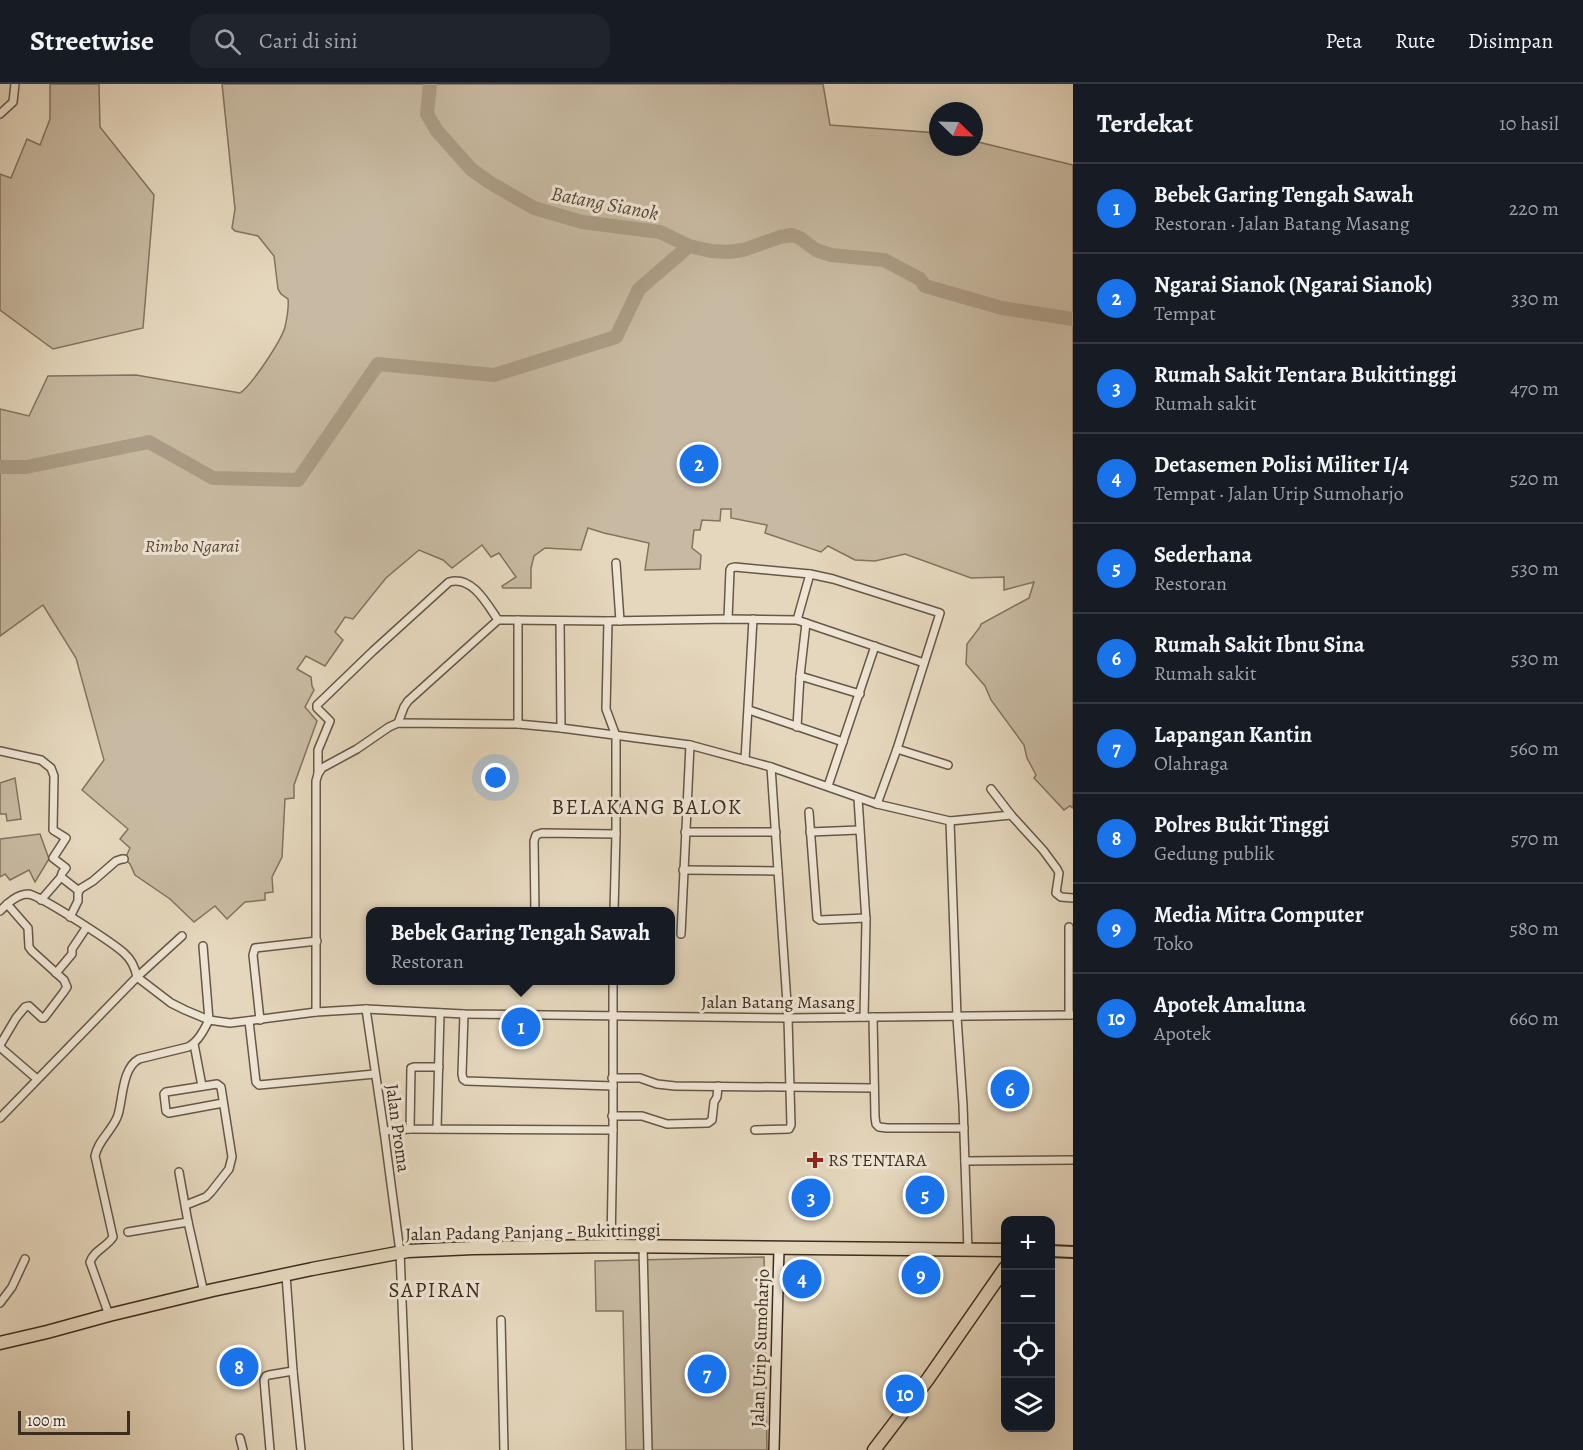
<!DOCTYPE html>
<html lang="id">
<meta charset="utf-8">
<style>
body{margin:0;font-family:Alegreya,serif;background:#20242c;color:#f1f3f6}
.controls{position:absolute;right:18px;bottom:18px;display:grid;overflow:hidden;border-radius:12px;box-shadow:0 6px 24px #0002}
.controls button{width:54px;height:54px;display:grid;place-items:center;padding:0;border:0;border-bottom:2px solid #363941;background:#171b24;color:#f1f3f6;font:30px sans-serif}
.compass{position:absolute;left:929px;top:18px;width:54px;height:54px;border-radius:50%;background:#171b24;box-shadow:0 6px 24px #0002;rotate:113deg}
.scale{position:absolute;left:18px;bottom:15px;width:112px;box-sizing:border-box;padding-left:6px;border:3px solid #3d2c1f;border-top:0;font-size:16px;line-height:21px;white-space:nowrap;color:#3d2c1f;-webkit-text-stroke:4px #eee5d4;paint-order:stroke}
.you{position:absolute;left:496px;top:694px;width:21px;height:21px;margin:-15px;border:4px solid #fff;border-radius:50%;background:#1a73e8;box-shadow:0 0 0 9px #1a73e833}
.badge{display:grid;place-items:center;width:39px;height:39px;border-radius:50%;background:#1a73e8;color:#fff;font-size:20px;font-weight:700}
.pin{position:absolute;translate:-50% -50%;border:3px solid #fff;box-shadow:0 2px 6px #0006}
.popup{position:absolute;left:366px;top:823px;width:309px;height:78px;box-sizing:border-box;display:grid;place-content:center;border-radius:12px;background:#171b24;filter:drop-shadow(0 2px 4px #0005);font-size:20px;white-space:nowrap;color:#9ea1a6}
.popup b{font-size:22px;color:#f1f3f6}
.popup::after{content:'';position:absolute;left:50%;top:100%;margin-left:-12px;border:12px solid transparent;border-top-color:#171b24}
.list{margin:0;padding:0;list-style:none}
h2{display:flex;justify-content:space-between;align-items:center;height:78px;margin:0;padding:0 24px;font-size:26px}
h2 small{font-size:20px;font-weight:400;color:#9ea1a6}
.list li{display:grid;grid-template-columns:39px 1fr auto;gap:18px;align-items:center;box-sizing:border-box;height:90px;padding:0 24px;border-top:2px solid #363941}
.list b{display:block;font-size:22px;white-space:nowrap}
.list p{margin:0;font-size:20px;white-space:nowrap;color:#9ea1a6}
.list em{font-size:20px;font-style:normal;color:#9ea1a6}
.icon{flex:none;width:33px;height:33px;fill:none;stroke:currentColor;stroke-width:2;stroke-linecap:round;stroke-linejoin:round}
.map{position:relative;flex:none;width:1073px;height:1366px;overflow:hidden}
header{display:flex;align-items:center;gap:36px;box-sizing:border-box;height:84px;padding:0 30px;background:#171b24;border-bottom:2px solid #363941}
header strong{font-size:28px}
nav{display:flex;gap:33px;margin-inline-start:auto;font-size:21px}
.search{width:420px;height:54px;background:#20242c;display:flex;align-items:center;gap:15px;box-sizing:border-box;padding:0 21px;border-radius:18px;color:#9ea1a6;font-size:22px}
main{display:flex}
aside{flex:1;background:#171b24}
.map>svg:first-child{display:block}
.green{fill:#c8baa2;stroke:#827360;stroke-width:1.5}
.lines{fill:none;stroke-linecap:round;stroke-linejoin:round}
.river{stroke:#ac9d87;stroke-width:14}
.street-casing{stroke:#675746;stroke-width:10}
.secondary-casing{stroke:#3d2c1f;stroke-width:12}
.primary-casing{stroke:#3d2c1f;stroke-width:14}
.highway-casing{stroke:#3d2c1f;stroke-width:15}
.street{stroke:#eee5d4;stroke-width:7}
.secondary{stroke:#eee5d4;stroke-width:9}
.primary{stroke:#e5d7bd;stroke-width:10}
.highway{stroke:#e5d7bd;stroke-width:12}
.poi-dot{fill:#8f2418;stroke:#eee5d4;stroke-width:2}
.labels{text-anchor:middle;stroke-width:6;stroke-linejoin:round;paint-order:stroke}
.park-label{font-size:18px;font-style:italic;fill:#594839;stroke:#eee5d4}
.street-label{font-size:18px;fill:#3d2c1f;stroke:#eee5d4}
.poi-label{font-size:18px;fill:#3d2c1f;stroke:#eee5d4;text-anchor:start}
.water-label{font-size:20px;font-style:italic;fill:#594839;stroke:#eee5d4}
.quarter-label{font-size:21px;letter-spacing:1.5px;fill:#3d2c1f;stroke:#eee5d4}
</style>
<header>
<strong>Streetwise</strong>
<div class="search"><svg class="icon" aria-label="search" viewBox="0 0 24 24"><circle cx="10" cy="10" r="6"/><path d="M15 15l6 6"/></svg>Cari di sini</div>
<nav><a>Peta</a><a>Rute</a><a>Disimpan</a></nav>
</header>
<main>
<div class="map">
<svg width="1073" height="1366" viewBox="0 0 1073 1366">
<rect width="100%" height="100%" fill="#e5d7bd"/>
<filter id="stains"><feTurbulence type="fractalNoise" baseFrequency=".00333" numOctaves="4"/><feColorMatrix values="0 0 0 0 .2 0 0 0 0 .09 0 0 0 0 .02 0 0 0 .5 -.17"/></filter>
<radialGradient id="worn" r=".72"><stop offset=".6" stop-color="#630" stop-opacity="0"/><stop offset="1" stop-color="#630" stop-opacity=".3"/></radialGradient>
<g class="green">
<path d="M50,0H99L100,43L154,111L143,244L53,265L0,226V90L11,94L27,55L40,61L50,35Z"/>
<path d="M222,0H823L830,41L938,49V63H974V57L1073,81V724L1070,722L1064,726L1034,694L1036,691L1027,674L1024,661L991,616L985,602L966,580L967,560L980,543L981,540L1029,514L1034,498L1004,506V493L971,494L905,470L875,477L855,476L828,462L821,468L765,449L767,441L731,434V425H721L720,437L702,436L700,446H694L692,464L701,471L700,485L645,486L649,459L604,449L588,444L581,466L545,464L534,472L531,484V504H503L502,502L516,493L499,469L491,473L482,461L452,484L443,476L419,466L386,494L353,535L345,533L335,548L343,556L325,582L306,572L297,585L311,593L312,602L314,606L305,623L317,637L294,701V714L285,715L282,773L272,793L273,808L265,809V816L245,818L227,835L215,822L194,838L170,815L135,791L130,780L125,775L130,764L120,755L128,745L82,706L104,676L76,574L43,521L0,552V325L29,332L48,292L136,291L240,309C252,301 281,257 285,243C287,234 289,223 288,215L281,210L278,205L274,172L258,152L235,147L232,144L235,125Z"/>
<path d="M15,694L21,735L7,737L6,730H0V699Z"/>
<path d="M40,750L49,775L35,798L29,786L10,796L5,790L0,793V755Z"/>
<path d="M764,1173L767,1366H626L623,1227H596L595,1177Z"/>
</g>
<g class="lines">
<g class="river">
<path d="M430,0L427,30L437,47L471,85L489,98L534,124L582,138L660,148L689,162L711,167L728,168L743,166L780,153L792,151L800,154L816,166L831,171L884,176L920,195L925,202L1002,224L1073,235"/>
<path d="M0,383H26L149,358L213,394L298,396L378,280L494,291L616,253L639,205L689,162"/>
</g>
<defs>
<g id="street">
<path d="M0,30L13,18L15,0"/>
<path d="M616,479L620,537"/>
<path d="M728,535L730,486L731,484L735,483L810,490L833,495L940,529L897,665L877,720"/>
<path d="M518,536V640"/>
<path d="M797,536L810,490"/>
<path d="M560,537L561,644"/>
<path d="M608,537L606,625L616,652V750L614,828"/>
<path d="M800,592L860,610"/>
<path d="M749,626L843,658"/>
<path d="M398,639L404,623L408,617L498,536L608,537L728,535L797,536L924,579"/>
<path d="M797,643L800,592L806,539"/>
<path d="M897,665L948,681"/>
<path d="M0,667L41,676L51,684L54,692L53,746L66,754L53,774L66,784L62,789L61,793L79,807"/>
<path d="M745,676L753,535"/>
<path d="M318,690V666L330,637L317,624V621L373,567L449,498C472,491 487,520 498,536"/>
<path d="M828,702L875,562"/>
<path d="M991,705L1011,731L1043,766L1057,785L1059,789L1056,809L1061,813L1073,814"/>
<path d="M858,714L866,837L864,933"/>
<path d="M809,728L817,834L820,836L866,834"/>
<path d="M950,737L957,933L963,1021L968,1166"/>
<path d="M685,748H776"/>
<path d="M810,748L859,746"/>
<path d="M683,786L778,787"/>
<path d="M41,816L61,793"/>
<path d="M0,827C7,820 17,810 28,810C40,811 113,859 124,869C132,876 135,883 137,893L0,1034"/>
<path d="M535,828L534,757L536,751L542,749L616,750"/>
<path d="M70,833L78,817V809L80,805L93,797L116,777L122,775H124"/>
<path d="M1069,843V931"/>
<path d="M681,850L690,661"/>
<path d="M182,852L137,893L171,919L185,926L209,936L230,939L316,928L366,925L464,930L788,934L1073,931"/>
<path d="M56,889L72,870V865L86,844"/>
<path d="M366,925L384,1047L400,1168L408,1366"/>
<path d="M316,928V697L318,690L322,684L357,665L389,643L398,639L518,640L561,644L690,661L771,683L877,720L950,737L1011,731"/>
<path d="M464,930L462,990L463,995L466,997L613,1002"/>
<path d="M873,933L875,1033L876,1040L879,1043L887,1044H964"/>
<path d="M260,936L253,871L255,864L317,857"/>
<path d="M249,937L256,998L259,1001L375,990"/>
<path d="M194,960L202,1002"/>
<path d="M0,961L16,934L25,923L29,922L42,934H44L63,909L67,903L64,896L32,867L29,863L28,844L7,820"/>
<path d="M0,961L1,964L37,995"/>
<path d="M439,983H414L411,984L410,1045L613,1046"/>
<path d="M612,994H640L657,1000L675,1002L874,1004"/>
<path d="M612,1032H642L667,1040L708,1039L712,1036L714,1018L717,1013L718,1002"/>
<path d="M437,1045L440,929"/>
<path d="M755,1046L789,1045L791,1041L788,934L771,683"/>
<path d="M384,1047L410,1045"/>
<path d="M965,1077L1073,1076"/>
<path d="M179,1088L188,1138L204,1209"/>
<path d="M186,1121L206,1113L211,1108L229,1085L232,1073L221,1003L217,1000L166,1008L164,1010L166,1027L169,1029L223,1019"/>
<path d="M128,1148L188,1138"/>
<path d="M611,1162L613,1046V896"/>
<path d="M643,1163L648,1366"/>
<path d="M286,1191L293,1287L301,1366"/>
<path d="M0,1219L12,1203L25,1175"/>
<path d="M109,1231L90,1178C94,1166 107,1163 113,1153L95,1072C98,1056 113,1046 118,1031C123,1014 122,984 139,975L188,963C198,958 204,946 209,936L203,862"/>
<path d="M501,1236L504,1366"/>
<path d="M240,1354L243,1366"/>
<path d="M270,1366L264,1296L266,1292L269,1291L293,1287"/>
</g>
<path id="secondary" d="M774,1366L779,1164"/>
<path id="primary" d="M1050,1167L1073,1168"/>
<g id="highway">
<path d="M0,1259L47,1248L109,1231L213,1206L312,1185L408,1167L473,1164L611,1162L1005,1166"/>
<path d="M874,1366L928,1295L1005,1184"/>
</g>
</defs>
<use href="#street" class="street-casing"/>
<use href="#secondary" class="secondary-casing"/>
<use href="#primary" class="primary-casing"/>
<use href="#highway" class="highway-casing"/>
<use href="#street" class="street"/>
<use href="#secondary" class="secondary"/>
<use href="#primary" class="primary"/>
<use href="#highway" class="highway"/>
</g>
<path class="poi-dot" d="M812 1067h6v6h6v6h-6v6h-6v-6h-6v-6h6z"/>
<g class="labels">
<g class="park-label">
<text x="192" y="468">Rimbo Ngarai</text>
</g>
<g class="street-label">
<text x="778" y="924">Jalan Batang Masang</text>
<text transform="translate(398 1044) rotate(82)" y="6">Jalan Proma</text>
<text transform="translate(533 1148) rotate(-1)" y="6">Jalan Padang Panjang - Bukittinggi</text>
<text transform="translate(760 1264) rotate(-88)" y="6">Jalan Urip Sumoharjo</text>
</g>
<g class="poi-label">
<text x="828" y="1082">RS TENTARA</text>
</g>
<g class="water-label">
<text transform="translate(605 119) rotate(11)" y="7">Batang Sianok</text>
</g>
<g class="quarter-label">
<text x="647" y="730">BELAKANG BALOK</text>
<text x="435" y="1213">SAPIRAN</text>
</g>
</g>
<rect width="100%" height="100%" filter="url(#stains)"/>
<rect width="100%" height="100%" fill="url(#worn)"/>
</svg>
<div class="controls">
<button>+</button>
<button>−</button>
<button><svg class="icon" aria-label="locate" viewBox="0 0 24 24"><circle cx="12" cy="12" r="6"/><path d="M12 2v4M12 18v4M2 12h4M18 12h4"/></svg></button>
<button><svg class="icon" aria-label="layers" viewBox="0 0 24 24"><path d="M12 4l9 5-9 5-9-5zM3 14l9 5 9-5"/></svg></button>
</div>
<svg class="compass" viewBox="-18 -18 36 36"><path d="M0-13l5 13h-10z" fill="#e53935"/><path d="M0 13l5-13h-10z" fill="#9ea1a6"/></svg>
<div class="scale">100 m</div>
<div class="you"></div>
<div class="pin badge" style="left:521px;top:943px">1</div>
<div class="popup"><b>Bebek Garing Tengah Sawah</b>Restoran</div>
<div class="pin badge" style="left:699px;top:380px">2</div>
<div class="pin badge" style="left:811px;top:1114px">3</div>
<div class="pin badge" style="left:802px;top:1195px">4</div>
<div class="pin badge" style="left:925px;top:1111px">5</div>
<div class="pin badge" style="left:1010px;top:1005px">6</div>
<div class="pin badge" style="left:707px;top:1290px">7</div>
<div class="pin badge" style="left:239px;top:1283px">8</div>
<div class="pin badge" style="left:921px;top:1191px">9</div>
<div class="pin badge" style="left:905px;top:1310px">10</div>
</div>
<aside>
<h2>Terdekat<small>10 hasil</small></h2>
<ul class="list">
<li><span class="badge">1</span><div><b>Bebek Garing Tengah Sawah</b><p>Restoran · Jalan Batang Masang</p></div><em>220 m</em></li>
<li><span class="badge">2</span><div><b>Ngarai Sianok (Ngarai Sianok)</b><p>Tempat</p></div><em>330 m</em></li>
<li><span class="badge">3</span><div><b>Rumah Sakit Tentara Bukittinggi</b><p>Rumah sakit</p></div><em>470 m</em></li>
<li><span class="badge">4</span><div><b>Detasemen Polisi Militer I/4</b><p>Tempat · Jalan Urip Sumoharjo</p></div><em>520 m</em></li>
<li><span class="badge">5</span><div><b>Sederhana</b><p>Restoran</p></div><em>530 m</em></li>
<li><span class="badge">6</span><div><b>Rumah Sakit Ibnu Sina</b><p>Rumah sakit</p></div><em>530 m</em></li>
<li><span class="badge">7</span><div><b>Lapangan Kantin</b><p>Olahraga</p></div><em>560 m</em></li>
<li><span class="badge">8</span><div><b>Polres Bukit Tinggi</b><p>Gedung publik</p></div><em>570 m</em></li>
<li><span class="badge">9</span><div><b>Media Mitra Computer</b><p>Toko</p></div><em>580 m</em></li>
<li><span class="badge">10</span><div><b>Apotek Amaluna</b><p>Apotek</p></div><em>660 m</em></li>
</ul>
</aside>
</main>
